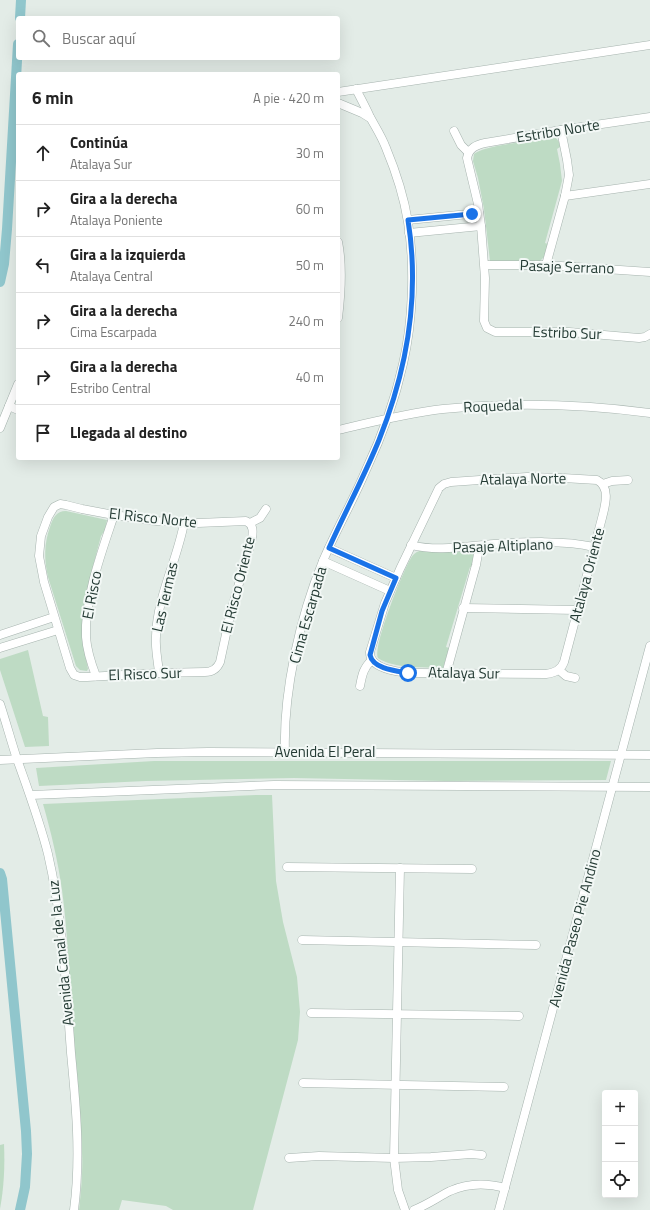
<!DOCTYPE html>
<html lang="es">
<meta charset="utf-8">
<style>
body{margin:0;font-family:"Titillium Web",sans-serif;background:#f6f6f6;color:#222}
.controls{position:absolute;right:12px;bottom:12px;display:grid;overflow:hidden;border-radius:4px;box-shadow:0 4px 16px #0002}
.controls button{width:36px;height:36px;display:grid;place-items:center;padding:0;border:0;border-bottom:1px solid #e0e0e0;background:#fff;color:#222;font:20px sans-serif}
.stop{position:absolute;width:12px;height:12px;margin:-9px;border:3px solid #1a73e8;border-radius:50%;background:#fff}
.stop.end{background:#1a73e8;border-color:#fff;box-shadow:0 1px 4px #0008}
.list{margin:0;padding:0;list-style:none}
h2{display:flex;justify-content:space-between;align-items:center;height:52px;margin:0;padding:0 16px;font-size:17px}
h2 small{font-size:13px;font-weight:400;color:#767676}
.list li{display:grid;grid-template-columns:26px 1fr auto;gap:12px;align-items:center;box-sizing:border-box;height:56px;padding:0 16px;border-top:1px solid #e0e0e0}
.list b{display:block;font-size:15px;white-space:nowrap}
.list p{margin:0;font-size:13px;white-space:nowrap;color:#767676}
.list em{font-size:13px;font-style:normal;color:#767676}
.icon{flex:none;width:22px;height:22px;fill:none;stroke:currentColor;stroke-width:2;stroke-linecap:round;stroke-linejoin:round}
.map{position:relative;flex:none;width:650px;height:1210px;overflow:hidden}
.search{position:absolute;background:#fff;box-shadow:0 4px 16px #0002;left:16px;top:16px;width:324px;height:44px;display:flex;align-items:center;gap:10px;box-sizing:border-box;padding:0 14px;border-radius:4px;color:#767676;font-size:15px}
.panel{position:absolute;background:#fff;box-shadow:0 4px 16px #0002;left:16px;top:72px;width:324px;height:388px;border-radius:4px}
.map>svg:first-child{display:block}
.green{fill:#bedbc4}
.lines{fill:none;stroke-linecap:round;stroke-linejoin:round}
.canal{stroke:#90c6cc;stroke-width:10}
.street-casing{stroke:#a6b3ae;stroke-width:9}
.street{stroke:#fff;stroke-width:8}
.route{stroke:#1a73e8;stroke-width:5}
.labels{text-anchor:middle;stroke-width:4;stroke-linejoin:round;paint-order:stroke}
.street-label{font-size:15px;fill:#243b34;stroke:#f3f8f6}
</style>
<div class="map">
<svg width="650" height="1210" viewBox="0 0 650 1210">
<rect width="100%" height="100%" fill="#e3ece7"/>
<g class="green">
<path d="M556,138L559,142L560,147L557,149L560,164L562,181L545,243L548,244L544,257L539,262L490,261L484,209L478,178L473,161L474,154C484,145 539,140 556,138Z"/>
<path d="M66,511L107,520L105,530L101,536L90,578L84,649L88,669L87,671L80,670L76,666L48,577C44,559 44,544 50,527C53,518 56,511 66,511Z"/>
<path d="M473,549L475,555L472,567H470L446,647L449,648L443,668C424,667 394,669 378,658C373,645 403,571 411,558C414,553 417,552 421,550Z"/>
<path d="M28,650L43,716L48,717L49,746L25,747L0,670V659Z"/>
<path d="M154,761H611L606,780L445,781L294,778L146,781L39,786L36,768Z"/>
<path d="M256,795H272L276,881L283,922L297,977L300,1012L298,1040L253,1210H173L166,1206L122,1200L119,1210H79C81,1191 83,1172 82,1153C81,1108 76,1064 72,1020C69,977 68,933 62,890C58,861 51,832 43,804Z"/>
<path d="M4,1144C5,1166 4,1187 0,1209V1145Z"/>
</g>
<g class="lines">
<g class="canal">
<path d="M20,18L21,0"/>
<path d="M0,282L4,264L7,229L18,44"/>
<path d="M0,873L2,879L26,1131L27,1154L25,1187L20,1210"/>
</g>
<defs>
<g id="street">
<path d="M338,92L650,45"/>
<path d="M338,103L362,113L370,118"/>
<path d="M650,117L561,130L485,143C476,145 469,148 467,158L478,204L481,226L485,278L484,321L487,328L495,332H569L639,338L645,337L650,334"/>
<path d="M454,131L461,145L468,152"/>
<path d="M565,196L650,184"/>
<path d="M408,220L479,213"/>
<path d="M409,233L481,226"/>
<path d="M338,242C343,267 341,293 338,318"/>
<path d="M485,265H546L650,272"/>
<path d="M546,265L565,196L569,175L567,160L561,130"/>
<path d="M9,406L18,410"/>
<path d="M0,428L18,384"/>
<path d="M338,430C372,422 408,413 443,409C512,402 581,404 650,413"/>
<path d="M527,477L563,478L597,480C611,487 605,506 602,518L564,662C561,670 555,673 546,674L419,673C406,673 369,671 370,652L385,603L400,569L439,488L444,484L451,482L494,479Z"/>
<path d="M603,484L612,481L628,480"/>
<path d="M60,504L66,505L82,509L114,515L155,521L198,523L246,521C254,525 253,532 252,539L231,611L220,662C217,669 212,672 205,672L159,673L87,677H80L74,675L70,668L44,582L39,556L41,536L48,517L54,507Z"/>
<path d="M250,523L260,518L266,509"/>
<path d="M411,545C438,552 467,546 494,544C525,542 564,540 594,547"/>
<path d="M329,548L396,578"/>
<path d="M323,561L390,591"/>
<path d="M463,608L577,610"/>
<path d="M0,635L54,617"/>
<path d="M0,648L58,630"/>
<path d="M559,670L566,676L575,678"/>
<path d="M159,673C158,661 155,649 156,636C157,597 177,561 184,523"/>
<path d="M446,674L476,565L478,554V546"/>
<path d="M96,676C91,663 87,651 86,637C84,599 102,551 114,515"/>
<path d="M360,686C362,676 363,668 372,660"/>
<path d="M0,704C6,722 11,741 17,759C28,790 40,822 48,854C63,919 66,986 71,1053C76,1105 81,1157 74,1210"/>
<path d="M285,752C283,692 300,617 323,561C336,530 353,501 366,470C382,436 395,400 403,364C413,321 415,266 408,222C404,197 396,172 386,148C382,137 376,128 370,117C366,108 361,99 356,89"/>
<path d="M0,760L157,753L208,752L650,755"/>
<path d="M31,795L274,785L650,787"/>
<path d="M287,867L472,869"/>
<path d="M400,868L394,1158L398,1190L405,1210"/>
<path d="M302,940L536,945"/>
<path d="M311,1013L519,1016"/>
<path d="M303,1083L504,1087"/>
<path d="M289,1158L319,1156L394,1158L431,1157L471,1154L482,1155"/>
<path d="M414,1210C427,1205 438,1197 450,1191C468,1183 487,1183 505,1188"/>
<path d="M499,1210L650,646"/>
</g>
</defs>
<use href="#street" class="street-casing"/>
<use href="#street" class="street"/>
</g>
<g class="lines">
<path class="route" d="M408,673C396,671 373,669 370,655L382,611L396,578L329,548C345,512 364,477 379,440C407,370 420,295 408,220L472,214"/>
</g>
<g class="labels">
<g class="street-label">
<text transform="translate(558 131) rotate(-9)" y="5">Estribo Norte</text>
<text transform="translate(567 267) rotate(2)" y="5">Pasaje Serrano</text>
<text transform="translate(567 333) rotate(2)" y="5">Estribo Sur</text>
<text transform="translate(493 406) rotate(-3)" y="5">Roquedal</text>
<text transform="translate(523 479) rotate(-1)" y="5">Atalaya Norte</text>
<text transform="translate(153 518) rotate(6)" y="5">El Risco Norte</text>
<text transform="translate(503 546) rotate(-2)" y="5">Pasaje Altiplano</text>
<text transform="translate(587 575) rotate(-75)" y="5">Atalaya Oriente</text>
<text transform="translate(238 585) rotate(-76)" y="5">El Risco Oriente</text>
<text transform="translate(92 595) rotate(-79)" y="5">El Risco</text>
<text transform="translate(165 597) rotate(-77)" y="5">Las Termas</text>
<text transform="translate(308 615) rotate(-74)" y="5">Cima Escarpada</text>
<text transform="translate(464 673) rotate(1)" y="5">Atalaya Sur</text>
<text transform="translate(145 674) rotate(-2)" y="5">El Risco Sur</text>
<text x="325" y="757">Avenida El Peral</text>
<text transform="translate(575 928) rotate(-75)" y="5">Avenida Paseo Pie Andino</text>
<text transform="translate(61 953) rotate(-96)" y="5">Avenida Canal de la Luz</text>
</g>
</g>
</svg>
<div class="controls">
<button>+</button>
<button>−</button>
<button><svg class="icon" aria-label="locate" viewBox="0 0 24 24"><circle cx="12" cy="12" r="6"/><path d="M12 2v4M12 18v4M2 12h4M18 12h4"/></svg></button>
</div>
<div class="stop" style="left:408px;top:673px"></div>
<div class="stop end" style="left:472px;top:214px"></div>
<div class="search"><svg class="icon" aria-label="search" viewBox="0 0 24 24"><circle cx="10" cy="10" r="6"/><path d="M15 15l6 6"/></svg>Buscar aquí</div>
<section class="panel">
<h2>6 min<small>A pie · 420 m</small></h2>
<ul class="list">
<li><svg class="icon" aria-label="ahead" viewBox="0 0 24 24"><path d="M12 20V5M6 11l6-6 6 6"/></svg><div><b>Continúa</b><p>Atalaya Sur</p></div><em>30 m</em></li>
<li><svg class="icon" aria-label="right" viewBox="0 0 24 24"><path d="M7 20v-9h11M14 6l5 5-5 5"/></svg><div><b>Gira a la derecha</b><p>Atalaya Poniente</p></div><em>60 m</em></li>
<li><svg class="icon" aria-label="left" viewBox="0 0 24 24"><path d="M17 20v-9H6M10 6l-5 5 5 5"/></svg><div><b>Gira a la izquierda</b><p>Atalaya Central</p></div><em>50 m</em></li>
<li><svg class="icon" aria-label="right" viewBox="0 0 24 24"><path d="M7 20v-9h11M14 6l5 5-5 5"/></svg><div><b>Gira a la derecha</b><p>Cima Escarpada</p></div><em>240 m</em></li>
<li><svg class="icon" aria-label="right" viewBox="0 0 24 24"><path d="M7 20v-9h11M14 6l5 5-5 5"/></svg><div><b>Gira a la derecha</b><p>Estribo Central</p></div><em>40 m</em></li>
<li><svg class="icon" aria-label="arrive" viewBox="0 0 24 24"><path d="M6 21V4h12l-3 4 3 4H6"/></svg><div><b>Llegada al destino</b></div></li>
</ul>
</section>
</div>
